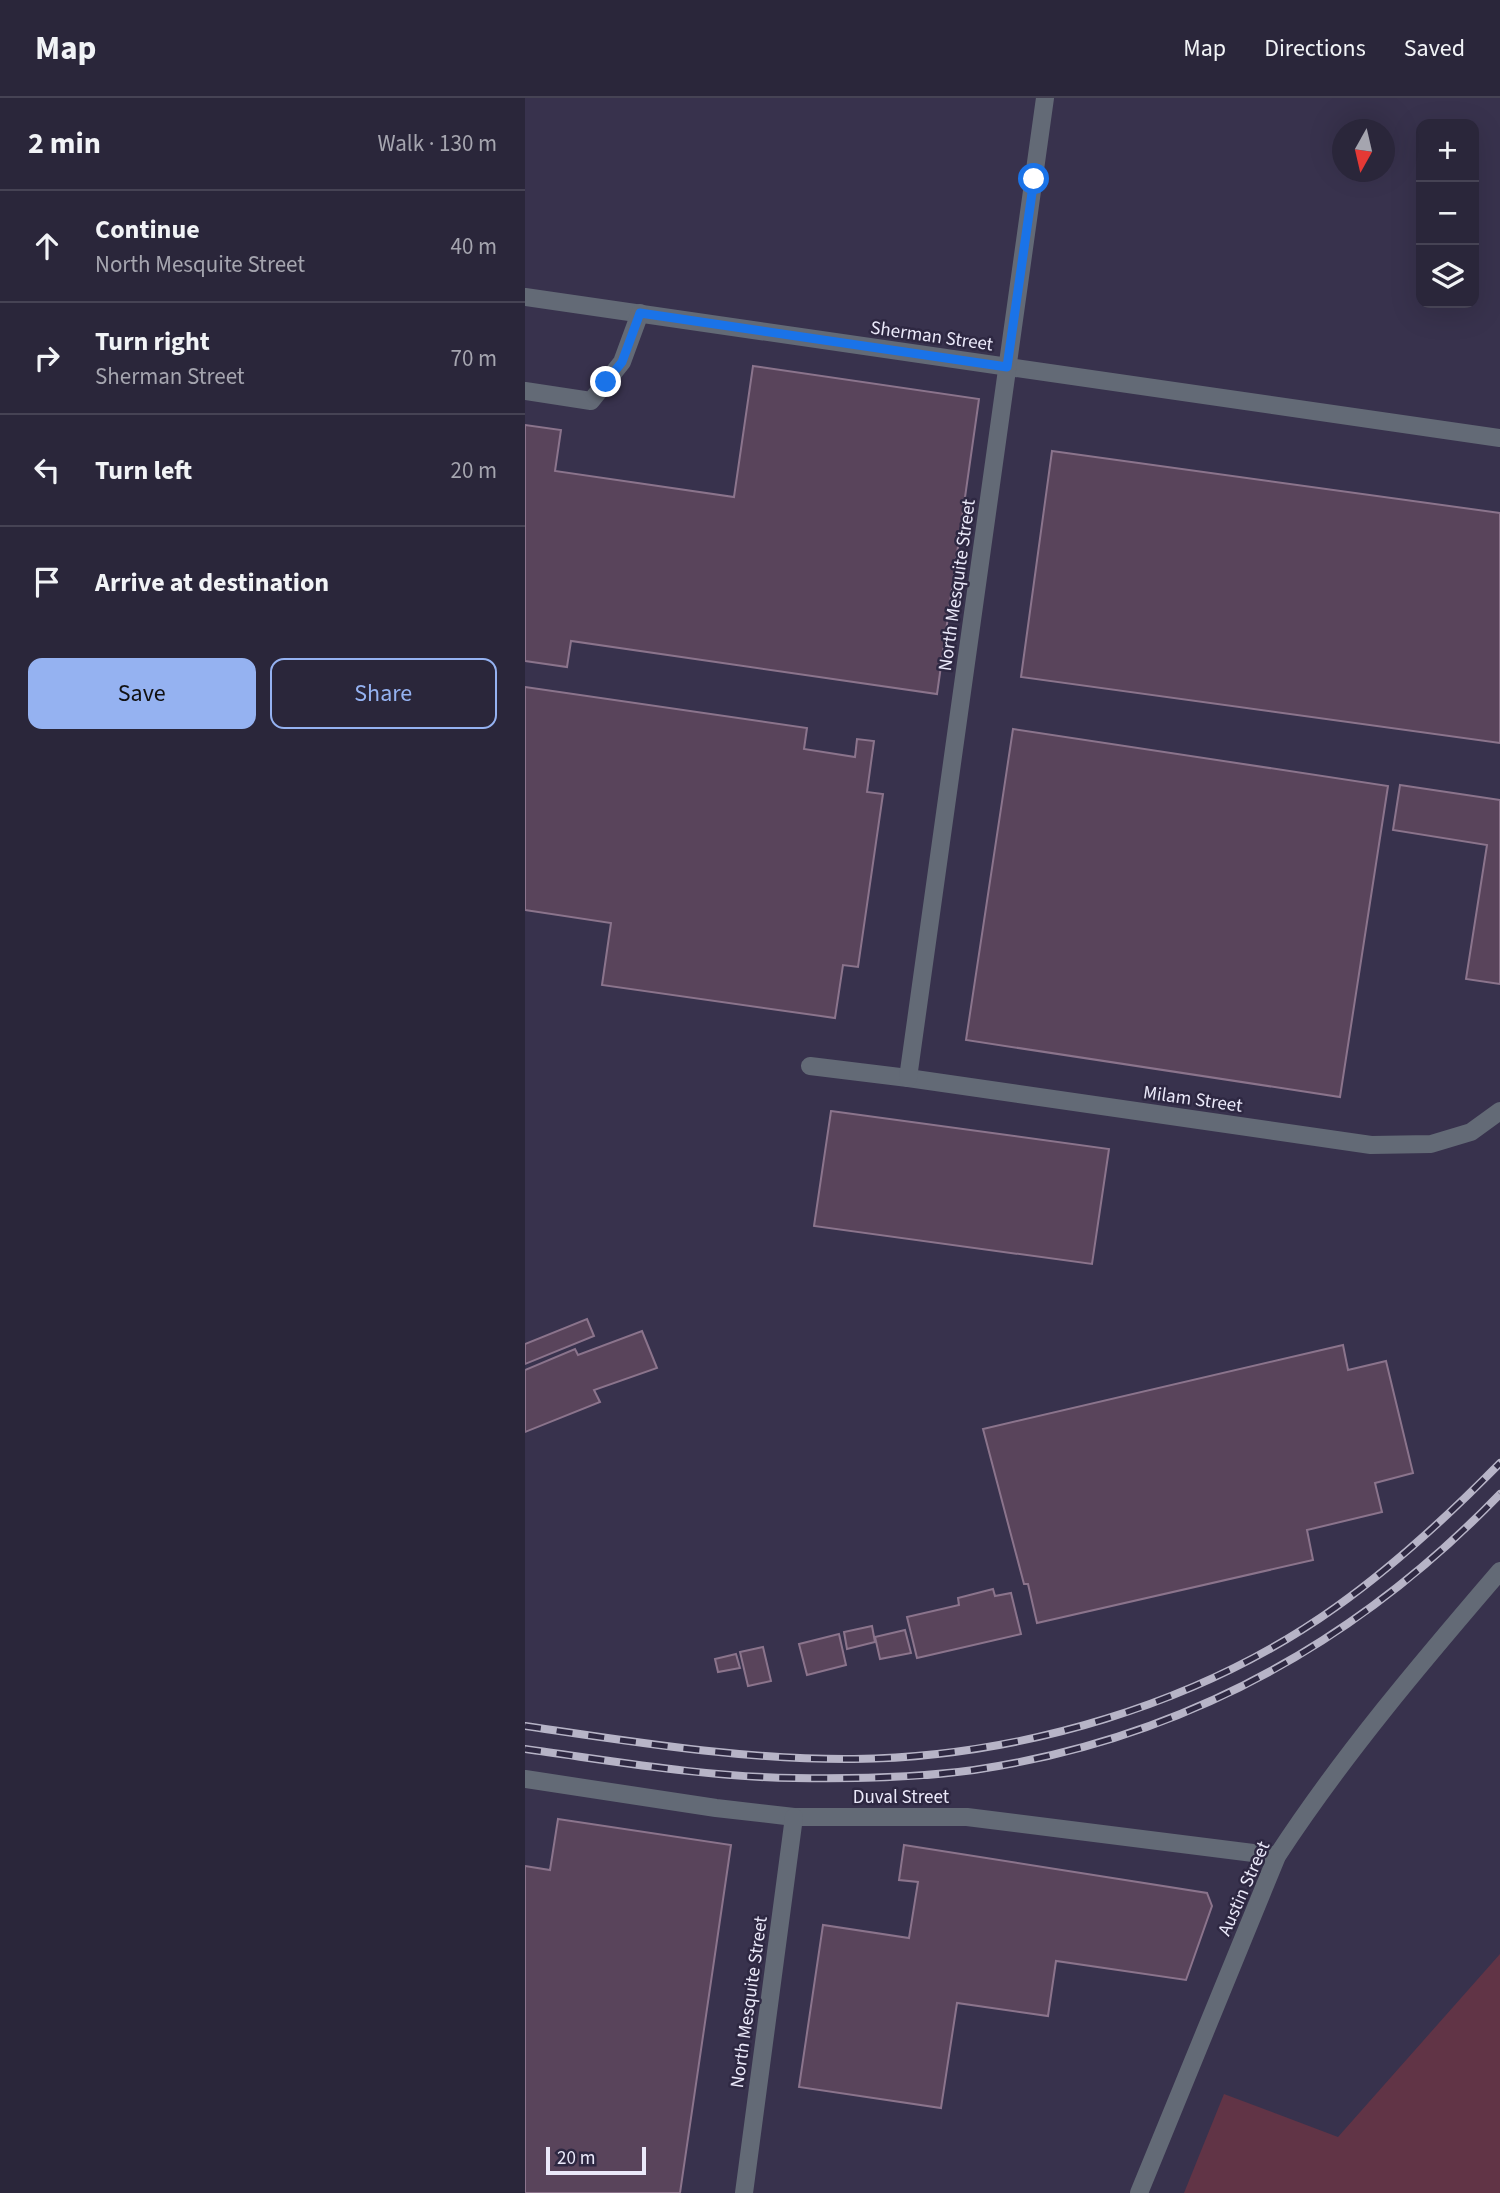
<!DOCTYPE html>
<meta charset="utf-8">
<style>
body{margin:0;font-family:"Source Sans 3",sans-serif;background:#322e42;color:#f1f3f6}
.controls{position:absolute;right:21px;top:21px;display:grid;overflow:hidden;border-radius:14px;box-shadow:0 7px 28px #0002}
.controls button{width:63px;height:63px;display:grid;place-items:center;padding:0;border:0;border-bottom:2px solid #464354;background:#2a263a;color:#f1f3f6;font:35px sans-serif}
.compass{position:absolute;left:807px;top:21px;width:63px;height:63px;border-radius:50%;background:#2a263a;box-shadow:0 7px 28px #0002;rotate:188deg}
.scale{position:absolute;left:21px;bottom:18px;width:100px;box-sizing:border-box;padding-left:7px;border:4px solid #ebe9fa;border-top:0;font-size:19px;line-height:24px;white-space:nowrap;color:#ebe9fa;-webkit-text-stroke:5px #2e2842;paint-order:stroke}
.stop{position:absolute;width:21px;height:21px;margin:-16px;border:5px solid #1a73e8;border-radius:50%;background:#fff}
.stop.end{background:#1a73e8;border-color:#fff;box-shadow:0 2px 7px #0008}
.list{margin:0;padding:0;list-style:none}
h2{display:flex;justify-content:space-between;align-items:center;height:91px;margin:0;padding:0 28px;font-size:30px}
h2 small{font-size:23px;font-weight:400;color:#a5a5af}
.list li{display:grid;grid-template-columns:46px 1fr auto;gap:21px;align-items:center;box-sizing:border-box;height:112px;padding:0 28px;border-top:2px solid #464354}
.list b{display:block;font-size:26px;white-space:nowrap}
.list p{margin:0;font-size:23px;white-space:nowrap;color:#a5a5af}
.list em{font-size:23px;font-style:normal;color:#a5a5af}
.actions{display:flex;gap:14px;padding:21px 28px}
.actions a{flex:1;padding:16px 0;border:2px solid #95b2f1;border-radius:14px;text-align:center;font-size:24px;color:#95b2f1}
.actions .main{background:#95b2f1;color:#111}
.icon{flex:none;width:38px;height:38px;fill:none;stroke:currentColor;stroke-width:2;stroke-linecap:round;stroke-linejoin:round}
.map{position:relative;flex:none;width:975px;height:2095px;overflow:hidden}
header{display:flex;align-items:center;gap:42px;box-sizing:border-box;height:98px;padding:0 35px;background:#2a263a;border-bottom:2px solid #464354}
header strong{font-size:33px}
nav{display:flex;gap:38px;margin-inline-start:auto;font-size:24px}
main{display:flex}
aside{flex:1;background:#2a263a}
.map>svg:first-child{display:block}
.green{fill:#613446}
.building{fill:#59445b;stroke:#8b748c;stroke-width:2}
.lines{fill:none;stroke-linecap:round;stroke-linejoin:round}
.minor{stroke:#636a76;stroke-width:18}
.rail-casing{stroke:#b7b4c7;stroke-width:8}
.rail{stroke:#2e2842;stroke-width:5;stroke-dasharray:16;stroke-linecap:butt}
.route{stroke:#1a73e8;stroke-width:9}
.labels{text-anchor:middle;stroke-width:5;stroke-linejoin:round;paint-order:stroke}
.street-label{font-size:19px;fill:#ebe9fa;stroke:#2e2842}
</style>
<header>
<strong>Map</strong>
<nav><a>Map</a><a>Directions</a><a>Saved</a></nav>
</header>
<main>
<aside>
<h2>2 min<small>Walk · 130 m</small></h2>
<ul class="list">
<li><svg class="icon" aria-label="ahead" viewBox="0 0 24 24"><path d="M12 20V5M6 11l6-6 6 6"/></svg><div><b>Continue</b><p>North Mesquite Street</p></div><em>40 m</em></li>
<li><svg class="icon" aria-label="right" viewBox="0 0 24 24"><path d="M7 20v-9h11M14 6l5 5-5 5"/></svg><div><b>Turn right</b><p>Sherman Street</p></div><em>70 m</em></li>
<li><svg class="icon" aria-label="left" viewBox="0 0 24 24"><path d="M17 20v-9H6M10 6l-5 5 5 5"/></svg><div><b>Turn left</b></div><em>20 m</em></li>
<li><svg class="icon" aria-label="arrive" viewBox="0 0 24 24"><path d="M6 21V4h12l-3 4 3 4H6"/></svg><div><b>Arrive at destination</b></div></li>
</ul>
<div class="actions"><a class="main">Save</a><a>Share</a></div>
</aside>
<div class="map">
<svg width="975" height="2095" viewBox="0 0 975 2095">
<rect width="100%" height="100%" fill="#38324d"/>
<path class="green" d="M975,1856V2095H659L699,1996L813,2039Z"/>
<g class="building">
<path d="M228,268L454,301L412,596L46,543L42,569L0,563V327L36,332L30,373L209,399Z"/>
<path d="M527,353L975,415V645L496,579Z"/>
<path d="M0,589L282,630L279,651L330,659L332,641L349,643L342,694L358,696L333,869L318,867L310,920L77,887L86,825L0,812Z"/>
<path d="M488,631L863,688L815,999L441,942Z"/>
<path d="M875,687L975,702V886L941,881L962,747L868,732Z"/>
<path d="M306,1013L584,1051L567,1166L289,1128Z"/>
<path d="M62,1221L69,1238L0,1266V1246Z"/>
<path d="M117,1233L132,1270L69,1292L75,1304L0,1334V1272L50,1251L53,1257Z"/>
<path d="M818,1247L823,1272L861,1263L888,1375L850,1385L857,1414L782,1432L788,1462L512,1525L503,1486H499L458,1331Z"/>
<path d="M468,1491L470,1498L486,1495L496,1536L392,1560L382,1519L434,1507L433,1500Z"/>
<path d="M347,1528L350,1544L322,1551L319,1534Z"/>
<path d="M380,1532L386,1555L355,1561L350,1539Z"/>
<path d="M314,1536L321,1567L282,1577L274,1546Z"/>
<path d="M238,1549L246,1583L223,1588L215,1554Z"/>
<path d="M211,1556L215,1570L193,1574L190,1561Z"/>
<path d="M33,1721L206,1747L155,2095H0V1768L25,1772Z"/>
<path d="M379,1747L682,1795L687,1808L661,1882L531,1863L523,1918L432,1905L416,2010L274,1989L298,1827L384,1840L393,1784L374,1782Z"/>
</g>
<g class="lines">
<g class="minor">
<path d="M0,199L975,340"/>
<path d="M0,293L66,303L97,264L115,215"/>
<path d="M285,968L383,980L846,1047L906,1046L946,1034L975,1013"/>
<path d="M383,980L520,0"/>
<path d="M0,1681L191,1710L269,1719H442L752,1758"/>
<path d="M219,2095L269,1719"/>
<path d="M614,2095L752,1758C818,1657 896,1565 975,1473"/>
</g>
<defs>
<g id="rail">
<path d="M0,1628C109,1644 219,1662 329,1661C495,1659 675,1606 811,1509C870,1467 924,1417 975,1365"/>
<path d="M0,1651C89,1663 179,1679 269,1680C329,1681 390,1680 449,1672C657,1641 830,1546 975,1396"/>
</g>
</defs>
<use href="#rail" class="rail-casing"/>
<use href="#rail" class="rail"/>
</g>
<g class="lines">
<path class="route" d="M81,284L97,264L115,215L482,269L509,81"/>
</g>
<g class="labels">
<g class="street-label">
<text transform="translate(407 237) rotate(8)" y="7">Sherman Street</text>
<text transform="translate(431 487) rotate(-82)" y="7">North Mesquite Street</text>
<text transform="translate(668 1000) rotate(8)" y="7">Milam Street</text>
<text x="376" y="1705">Duval Street</text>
<text transform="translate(718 1790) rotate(-66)" y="7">Austin Street</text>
<text transform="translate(223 1904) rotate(-82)" y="7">North Mesquite Street</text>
</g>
</g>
</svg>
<div class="controls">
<button>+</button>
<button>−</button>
<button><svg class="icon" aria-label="layers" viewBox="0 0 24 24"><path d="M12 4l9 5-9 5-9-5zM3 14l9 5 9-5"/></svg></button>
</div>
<svg class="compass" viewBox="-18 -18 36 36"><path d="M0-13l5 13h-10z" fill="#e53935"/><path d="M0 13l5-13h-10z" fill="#a5a5af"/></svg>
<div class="scale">20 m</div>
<div class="stop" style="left:509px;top:81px"></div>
<div class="stop end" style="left:81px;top:284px"></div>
</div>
</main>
